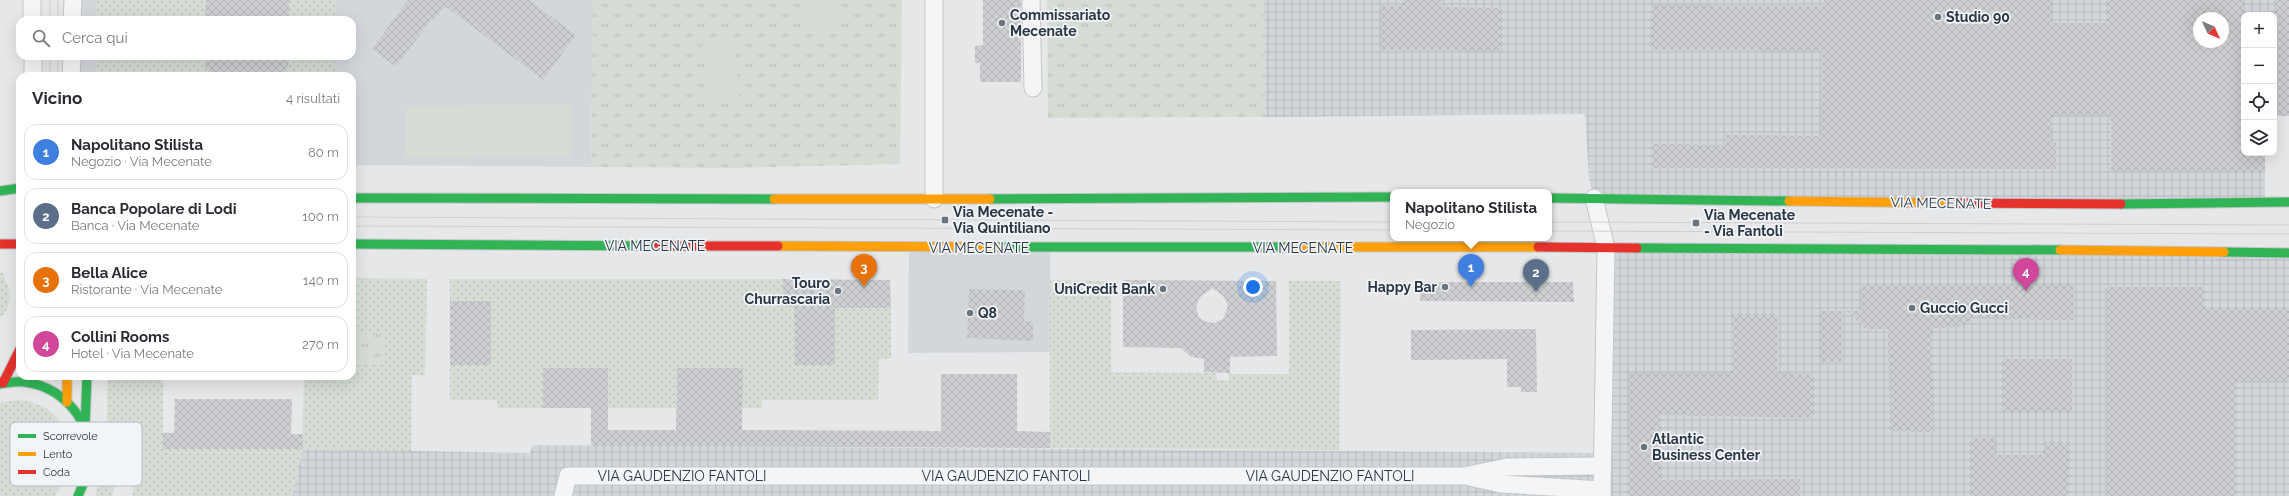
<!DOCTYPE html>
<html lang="it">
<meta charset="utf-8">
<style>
body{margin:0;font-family:Raleway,sans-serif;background:#f7f7f7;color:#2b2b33}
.controls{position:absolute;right:12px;top:12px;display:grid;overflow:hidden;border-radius:8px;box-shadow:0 4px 16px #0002}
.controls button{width:36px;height:36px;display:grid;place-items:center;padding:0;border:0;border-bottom:1px solid #e1e1e2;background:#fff;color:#2b2b33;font:20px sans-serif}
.compass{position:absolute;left:2193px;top:12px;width:36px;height:36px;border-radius:50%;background:#fff;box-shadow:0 4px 16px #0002;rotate:134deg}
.you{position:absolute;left:1253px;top:287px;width:14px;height:14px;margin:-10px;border:3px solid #fff;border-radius:50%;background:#1a73e8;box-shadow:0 0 0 6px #1a73e833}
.badge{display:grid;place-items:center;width:26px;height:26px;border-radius:50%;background:#d93025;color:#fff;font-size:13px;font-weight:700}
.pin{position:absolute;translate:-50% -33px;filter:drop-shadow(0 1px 2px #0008)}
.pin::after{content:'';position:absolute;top:21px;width:14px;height:12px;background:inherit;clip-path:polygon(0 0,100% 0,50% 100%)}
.popup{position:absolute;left:1390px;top:189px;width:162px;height:52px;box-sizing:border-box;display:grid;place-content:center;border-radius:8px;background:#fff;filter:drop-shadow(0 1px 3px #0005);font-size:13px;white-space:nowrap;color:#7c7c81}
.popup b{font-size:15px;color:#2b2b33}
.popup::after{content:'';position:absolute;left:50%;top:100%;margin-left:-8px;border:8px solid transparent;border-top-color:#fff}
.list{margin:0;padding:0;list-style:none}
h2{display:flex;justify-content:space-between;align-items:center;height:52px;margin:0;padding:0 16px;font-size:17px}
h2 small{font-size:13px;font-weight:400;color:#7c7c81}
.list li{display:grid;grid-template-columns:26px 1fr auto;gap:12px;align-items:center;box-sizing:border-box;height:56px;margin:0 8px 8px;padding:0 8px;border:1px solid #e1e1e2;border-radius:12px}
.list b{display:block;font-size:15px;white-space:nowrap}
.list p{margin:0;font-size:13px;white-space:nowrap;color:#7c7c81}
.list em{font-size:13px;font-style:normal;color:#7c7c81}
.icon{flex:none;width:22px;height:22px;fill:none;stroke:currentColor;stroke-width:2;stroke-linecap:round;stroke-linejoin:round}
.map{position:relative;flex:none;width:2289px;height:496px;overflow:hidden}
.search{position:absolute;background:#fff;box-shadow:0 4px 16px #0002;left:16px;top:16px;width:340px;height:44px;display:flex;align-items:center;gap:10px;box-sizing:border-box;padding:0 14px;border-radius:12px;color:#7c7c81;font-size:15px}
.panel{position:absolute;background:#fff;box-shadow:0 4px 16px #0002;left:16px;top:72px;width:340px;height:308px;border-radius:12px}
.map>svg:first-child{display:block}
.built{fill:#d3d7dc}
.industrial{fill:url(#industrial-grid);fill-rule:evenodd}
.grass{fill:url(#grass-dots)}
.park{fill:url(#park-tufts)}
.pitch{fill:#d6ddd5}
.building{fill:url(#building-cross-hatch);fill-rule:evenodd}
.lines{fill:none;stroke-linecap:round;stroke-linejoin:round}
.street-casing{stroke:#c3c5c7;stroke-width:19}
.fast-casing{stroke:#c3c5c7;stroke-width:11}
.slow-casing{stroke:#c3c5c7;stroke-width:11}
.jam-casing{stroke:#c3c5c7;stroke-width:11}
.street{stroke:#f4f5f6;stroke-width:17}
.fast{stroke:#30b455;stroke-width:9}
.slow{stroke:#ff9f0a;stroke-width:9}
.jam{stroke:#e5322d;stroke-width:9}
.tram{stroke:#cdcfd1;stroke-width:1}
.poi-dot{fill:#6b747d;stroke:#f2f5f8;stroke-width:1.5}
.labels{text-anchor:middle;stroke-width:3.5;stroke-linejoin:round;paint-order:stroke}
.poi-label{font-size:14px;font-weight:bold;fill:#2a3643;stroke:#f2f5f8;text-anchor:start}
.street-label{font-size:14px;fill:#2a3643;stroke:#f2f5f8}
.key{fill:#f2f5f8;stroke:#b6bcc2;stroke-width:1}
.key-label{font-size:11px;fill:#2a3643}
</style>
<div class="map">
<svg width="2289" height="496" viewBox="0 0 2289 496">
<defs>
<pattern id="industrial-grid" width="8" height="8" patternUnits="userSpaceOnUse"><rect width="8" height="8" fill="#d3d7dc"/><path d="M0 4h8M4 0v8" fill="none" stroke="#b5b9be"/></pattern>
<pattern id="grass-dots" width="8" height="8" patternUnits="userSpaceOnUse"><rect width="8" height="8" fill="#d6ddd5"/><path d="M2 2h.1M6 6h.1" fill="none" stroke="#b8beb8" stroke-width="1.8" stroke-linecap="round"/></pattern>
<pattern id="park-tufts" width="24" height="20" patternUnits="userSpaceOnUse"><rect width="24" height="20" fill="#d6ddd5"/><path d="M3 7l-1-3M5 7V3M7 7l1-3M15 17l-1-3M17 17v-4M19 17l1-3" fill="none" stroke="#b8beb8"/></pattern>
<pattern id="building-cross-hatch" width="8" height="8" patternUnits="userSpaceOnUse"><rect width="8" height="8" fill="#cdcfd1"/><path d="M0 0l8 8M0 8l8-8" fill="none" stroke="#b0b2b5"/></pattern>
</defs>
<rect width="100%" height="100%" fill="#e5e7e9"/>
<g class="built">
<path d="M74,0H593L591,167L352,165V76H74V56H352V20H74Z"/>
<path d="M909,248H1050V352L908,353Z"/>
</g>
<g class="industrial">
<path d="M1264,0H2289L2274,15H2244V153H2265V202L1594,198L1589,179L1585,114L1265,117ZM2199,18H2223V42H2199Z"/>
<path d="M1606,248L2289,253V496H292L303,449L530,453L533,445L1602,453Z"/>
</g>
<g class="grass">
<path d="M96,0H206L205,20H96Z"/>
<rect x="289" y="0" width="46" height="20"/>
<path d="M96,56H205V67L212,73L282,74L288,68L289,56H335V76H96Z"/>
<path d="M2,272C10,289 15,303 0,318V273Z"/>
<path d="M352,278L427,279L425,375H412L411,451L303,449L292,496H132L134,487L133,472L107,419V376H163V449H302L304,376H352Z"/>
<path d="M450,279H783V307H794L795,365H835V308H891V358L879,359L878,400H762V408H742L677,368L676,408H608V368H543V408H497V400H450V365H491V301H450Z"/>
<path d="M1050,280L1111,281V372L1216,373L1217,380H1229V374H1289V281H1341L1339,450L1050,448Z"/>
<path d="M16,400C22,401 29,401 34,403C76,417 81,466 54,496H0V403Z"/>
<path d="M103,458C115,473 118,477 112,496H95L99,483L101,459Z"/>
</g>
<g class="park">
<path d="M593,0H902L900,164L735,168L591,167Z"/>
<path d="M1047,0H1264L1265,117L1048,118Z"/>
<path d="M353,333L384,334V364L353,363Z"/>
</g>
<g class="pitch">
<path d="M806,0H838L837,34H805Z"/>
<path d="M735,43L739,100L707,103L703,45Z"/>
<path d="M571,104V157L405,158L407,106Z"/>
</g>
<g class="building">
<path d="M206,0H289V20H205Z"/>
<path d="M408,0H529L576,35L543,80L445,6L433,21L431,20L396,67L372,49Z"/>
<path d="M983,0H1021V82H980V63H975V46L983,45Z"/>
<path d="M1403,0H1441V7L1502,8V51L1381,50V6H1402Z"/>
<path d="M1824,0H2052V23H2106V0H2244V153H2265V173H2233V171H2111V115H2053L2051,143H2056V169L1651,168V144L1726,145V135L1821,136L1822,51L1650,50L1651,5L1824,6ZM2199,18H2223V42H2199Z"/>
<rect x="2274" y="0" width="15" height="116"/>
<path d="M205,56H289L288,68L282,74L212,73L205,67Z"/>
<path d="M783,279L890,280L891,308H835V365H795L794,307H783Z"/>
<path d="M1123,280L1276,281L1277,356L1230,357V373L1204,372V359L1191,357L1181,348L1123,347ZM1213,288L1224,297L1228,306L1223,319L1214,323L1204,321L1199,317L1196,307L1200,297Z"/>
<path d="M1420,282H1573L1574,302L1420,301Z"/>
<path d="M1865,283L2074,284V320L1973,319L1960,327L1932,328L1935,432L1890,431L1888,329H1866L1847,311H1860L1861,288Z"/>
<path d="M2105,287H2205V307H2289V383H2237V496H2105Z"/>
<path d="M969,289L1025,290L1024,321H1033V341L967,338Z"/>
<rect x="450" y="301" width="41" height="64"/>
<path d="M1820,311H1842V362L1820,363Z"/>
<path d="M1732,314H1778L1777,373L1814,374V418L1661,415L1662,480L1800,479V496H1627L1629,372L1731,373Z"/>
<path d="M1536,329L1537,392H1521V387H1507V359L1411,360V330Z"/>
<rect x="2002" y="359" width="70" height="53"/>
<path d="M543,368H608V430H676L677,368H743L742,430L941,431V374H1017V431L1050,432V448L591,446V408H543Z"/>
<path d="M175,399H292L291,434H303V449H163V433H174Z"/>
<path d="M1970,438H1995V455H2043V441L2070,442L2069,496H1970Z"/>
</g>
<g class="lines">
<defs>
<g id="street">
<path d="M32,0V20"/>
<path d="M1031,0L1033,88"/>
<path d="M72,20L73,0"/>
<path d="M33,56V76"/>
<path d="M71,76L72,56"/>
<path d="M1594,198L1606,248L1602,496"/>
<path d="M934,199V0"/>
<path d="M1469,477L1501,484L1602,490"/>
<path d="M563,496L568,476H1464L1507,467L1602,466"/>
</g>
<g id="fast">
<path d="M0,191L20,188"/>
<path d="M352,198L774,199"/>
<path d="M1549,198L1789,201"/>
<path d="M990,199L1393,197"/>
<path d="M2121,204L2289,202"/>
<path d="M352,244L657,246"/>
<path d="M996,247H1288"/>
<path d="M1637,248L2060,250"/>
<path d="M2224,252L2289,253"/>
<path d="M0,384C8,383 17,381 24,382C60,386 88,416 90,452C91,468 84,482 78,496"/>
<path d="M85,427L87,376"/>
</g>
<g id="slow">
<path d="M774,199H990"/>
<path d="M1789,201L1950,203"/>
<path d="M778,246L996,247"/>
<path d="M1288,247H1538"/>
<path d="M2060,250L2224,252"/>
<path d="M67,376V402"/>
</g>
<g id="jam">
<path d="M1950,203L2121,204"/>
<path d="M0,244H20"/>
<path d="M657,246H778"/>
<path d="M1538,247L1637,248"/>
<path d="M0,382L3,383L20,349"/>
</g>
</defs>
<use href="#street" class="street-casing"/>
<use href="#fast" class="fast-casing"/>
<use href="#slow" class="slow-casing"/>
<use href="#jam" class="jam-casing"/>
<use href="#street" class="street"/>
<use href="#fast" class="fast"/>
<use href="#slow" class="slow"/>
<use href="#jam" class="jam"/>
<g class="tram">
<path d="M58,0V20"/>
<path d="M50,20V0"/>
<path d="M50,56V76"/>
<path d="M58,56V76"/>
<path d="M352,217L1393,222"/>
<path d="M1549,222L2289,225"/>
<path d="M352,226L1393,230"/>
<path d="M1549,231L2289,234"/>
</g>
</g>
<g class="poi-dot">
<circle cx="1938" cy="17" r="4"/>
<circle cx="1002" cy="23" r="4"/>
<rect x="941" y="216" width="8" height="8" rx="2"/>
<rect x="1692" y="219" width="8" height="8" rx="2"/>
<circle cx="1445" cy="287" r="4"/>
<circle cx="1163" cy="289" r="4"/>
<circle cx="838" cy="291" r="4"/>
<circle cx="1912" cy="308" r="4"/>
<circle cx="970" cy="313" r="4"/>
<circle cx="1644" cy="447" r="4"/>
</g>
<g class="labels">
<g class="poi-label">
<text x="1010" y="20">Commissariato<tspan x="1010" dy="16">Mecenate</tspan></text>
<text x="1946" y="22">Studio 90</text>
<text x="953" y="217">Via Mecenate -<tspan x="953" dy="16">Via Quintiliano</tspan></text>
<text x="1704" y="220">Via Mecenate<tspan x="1704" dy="16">- Via Fantoli</tspan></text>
<text x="830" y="288" text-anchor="end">Touro<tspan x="830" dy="16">Churrascaria</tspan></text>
<text x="1437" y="292" text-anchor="end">Happy Bar</text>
<text x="1155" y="294" text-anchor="end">UniCredit Bank</text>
<text x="1920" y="313">Guccio Gucci</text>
<text x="978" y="318">Q8</text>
<text x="1652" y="444">Atlantic<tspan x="1652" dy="16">Business Center</tspan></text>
</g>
<g class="street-label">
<text transform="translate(1941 203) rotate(1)" y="5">VIA MECENATE</text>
<text x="655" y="251">VIA MECENATE</text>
<text x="979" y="253">VIA MECENATE</text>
<text x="1303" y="253">VIA MECENATE</text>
<text x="682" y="481">VIA GAUDENZIO FANTOLI</text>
<text x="1006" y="481">VIA GAUDENZIO FANTOLI</text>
<text x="1330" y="481">VIA GAUDENZIO FANTOLI</text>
</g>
</g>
<rect x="10" y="422" width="132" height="64" rx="6" class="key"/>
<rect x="18" y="434" width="18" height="4" fill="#30b455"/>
<rect x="18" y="452" width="18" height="4" fill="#ff9f0a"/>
<rect x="18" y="470" width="18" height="4" fill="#e5322d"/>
<g class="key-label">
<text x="43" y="440">Scorrevole</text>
<text x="43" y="458">Lento</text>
<text x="43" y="476">Coda</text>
</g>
</svg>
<div class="controls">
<button>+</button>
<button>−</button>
<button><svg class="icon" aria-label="locate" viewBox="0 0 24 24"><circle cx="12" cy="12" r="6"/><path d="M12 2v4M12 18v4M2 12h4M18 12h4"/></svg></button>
<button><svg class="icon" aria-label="layers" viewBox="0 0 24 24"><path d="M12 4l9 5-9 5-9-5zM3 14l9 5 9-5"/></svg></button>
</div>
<svg class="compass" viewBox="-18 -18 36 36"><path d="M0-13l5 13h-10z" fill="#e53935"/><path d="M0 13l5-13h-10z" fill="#7c7c81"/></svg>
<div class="you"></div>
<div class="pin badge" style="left:1471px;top:287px;background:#3f7fe0">1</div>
<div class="popup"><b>Napolitano Stilista</b>Negozio</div>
<div class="pin badge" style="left:1536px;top:292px;background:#5c6f8a">2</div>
<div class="pin badge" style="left:864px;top:287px;background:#e8710a">3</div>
<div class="pin badge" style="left:2026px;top:291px;background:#d1479c">4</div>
<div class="search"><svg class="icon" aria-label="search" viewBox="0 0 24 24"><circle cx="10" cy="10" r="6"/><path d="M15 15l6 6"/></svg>Cerca qui</div>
<section class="panel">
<h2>Vicino<small>4 risultati</small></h2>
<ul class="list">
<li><span class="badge" style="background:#3f7fe0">1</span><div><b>Napolitano Stilista</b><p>Negozio · Via Mecenate</p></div><em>80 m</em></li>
<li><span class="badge" style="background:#5c6f8a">2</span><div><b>Banca Popolare di Lodi</b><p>Banca · Via Mecenate</p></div><em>100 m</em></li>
<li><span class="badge" style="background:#e8710a">3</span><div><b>Bella Alice</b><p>Ristorante · Via Mecenate</p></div><em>140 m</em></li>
<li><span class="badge" style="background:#d1479c">4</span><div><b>Collini Rooms</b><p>Hotel · Via Mecenate</p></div><em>270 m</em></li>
</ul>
</section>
</div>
